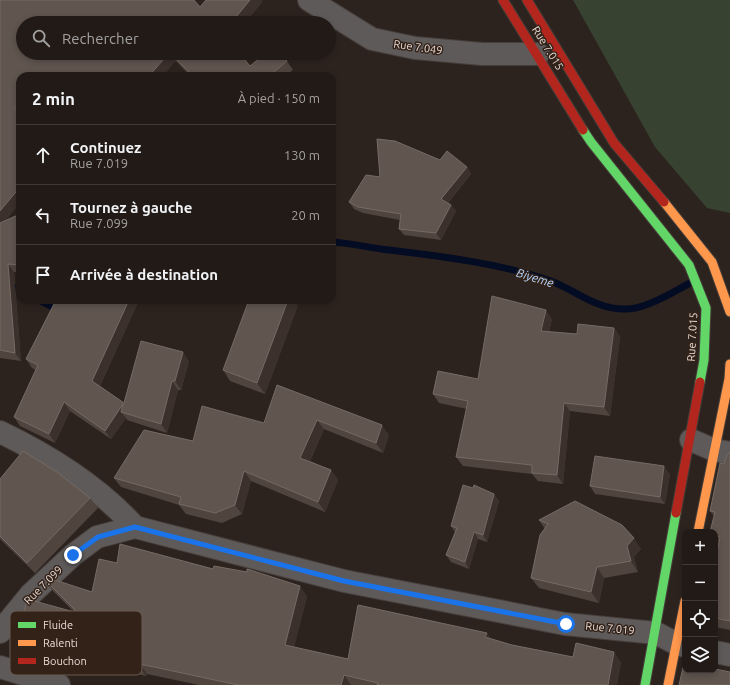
<!DOCTYPE html>
<html lang="fr">
<meta charset="utf-8">
<style>
body{margin:0;font-family:Ubuntu,sans-serif;background:#2e2723;color:#f1f3f6}
.controls{position:absolute;right:12px;bottom:12px;display:grid;overflow:hidden;border-radius:8px;box-shadow:0 2px 6px #0003}
.controls button{width:36px;height:36px;display:grid;place-items:center;padding:0;border:0;border-bottom:1px solid #3f3835;background:#221a16;color:#f1f3f6;font:20px sans-serif}
.stop{position:absolute;width:12px;height:12px;margin:-9px;border:3px solid #1a73e8;border-radius:50%;background:#fff}
.stop.end{background:#1a73e8;border-color:#fff;box-shadow:0 1px 4px #0008}
.list{margin:0;padding:0;list-style:none}
h2{display:flex;justify-content:space-between;align-items:center;height:52px;margin:0;padding:0 16px;font-size:17px}
h2 small{font-size:13px;font-weight:400;color:#a2a1a1}
.list li{display:grid;grid-template-columns:26px 1fr auto;gap:12px;align-items:center;box-sizing:border-box;height:60px;padding:0 16px;border-top:1px solid #3f3835}
.list b{display:block;font-size:15px;white-space:nowrap}
.list p{margin:0;font-size:13px;white-space:nowrap;color:#a2a1a1}
.list em{font-size:13px;font-style:normal;color:#a2a1a1}
.icon{flex:none;width:22px;height:22px;fill:none;stroke:currentColor;stroke-width:2;stroke-linecap:round;stroke-linejoin:round}
.map{position:relative;flex:none;width:730px;height:685px;overflow:hidden}
.search{position:absolute;background:#221a16;box-shadow:0 2px 6px #0003;left:16px;top:16px;width:320px;height:44px;display:flex;align-items:center;gap:10px;box-sizing:border-box;padding:0 14px;border-radius:22px;color:#a2a1a1;font-size:15px}
.panel{position:absolute;background:#221a16;box-shadow:0 2px 6px #0003;left:16px;top:72px;width:320px;height:232px;border-radius:12px}
.map>svg:first-child{display:block}
.green{fill:#374231}
.lines{fill:none;stroke-linecap:round;stroke-linejoin:round}
.stream{stroke:#040c23;stroke-width:7}
.street-casing{stroke:#463e3a;stroke-width:24}
.fast-casing{stroke:#463e3a;stroke-width:11}
.slow-casing{stroke:#463e3a;stroke-width:11}
.jam-casing{stroke:#463e3a;stroke-width:11}
.street{stroke:#5e5a5a;stroke-width:22}
.fast{stroke:#63d668;stroke-width:9}
.slow{stroke:#ff974d;stroke-width:9}
.jam{stroke:#b3261e;stroke-width:9}
.wall{fill:#50443e}
.shaded-wall{fill:#3b302b}
.building{fill:#60554f;stroke:#766a64}
.route{stroke:#1a73e8;stroke-width:5}
.labels{text-anchor:middle;stroke-width:3;stroke-linejoin:round;paint-order:stroke}
.street-label{font-size:11px;fill:#e9ddd7;stroke:#332218}
.water-label{font-size:12px;font-style:italic;fill:#b2d3fe;stroke:#332218}
.key{fill:#332218;stroke:#6a5a51;stroke-width:1}
.key-label{font-size:11px;fill:#e9ddd7}
</style>
<div class="map">
<svg width="730" height="685" viewBox="0 0 730 685">
<rect width="100%" height="100%" fill="#2d231e"/>
<path class="green" d="M573,0H730V213L707,208L655,147Z"/>
<g class="lines">
<g class="stream">
<path d="M332,242C351,243 370,248 389,250C440,256 503,264 551,281C577,291 596,310 627,309C647,309 676,290 694,281"/>
<path d="M0,283L20,290"/>
<path d="M39,300L55,308H61"/>
</g>
<defs>
<g id="street">
<path d="M309,0L372,39L415,48L482,54H538"/>
<path d="M0,432C50,456 97,485 135,527"/>
<path d="M691,440L714,450L730,453"/>
<path d="M0,632L31,594L73,555L97,537L135,527L344,581L565,624L656,633L677,644L685,646"/>
<path d="M715,652L730,655"/>
<path d="M0,667L59,685"/>
</g>
<g id="fast">
<path d="M583,130L591,142L689,265L706,308L704,360L700,382"/>
<path d="M645,685L676,513"/>
</g>
<g id="slow">
<path d="M664,202L712,262L730,312"/>
<path d="M698,532L729,379L730,364"/>
<path d="M668,685L685,601"/>
</g>
<g id="jam">
<path d="M503,0L583,130"/>
<path d="M527,0L614,143L664,202"/>
<path d="M676,513L700,382"/>
</g>
</defs>
<use href="#street" class="street-casing"/>
<use href="#fast" class="fast-casing"/>
<use href="#slow" class="slow-casing"/>
<use href="#jam" class="jam-casing"/>
<use href="#street" class="street"/>
<use href="#fast" class="fast"/>
<use href="#slow" class="slow"/>
<use href="#jam" class="jam"/>
</g>
<g class="wall">
<path d="M0,0L200,7L206,0H261L262,2L245,23H23L239,53L250,66L287,61L293,70L285,76H190L176,61L20,76V203L5,221L20,214V273L14,272L21,361L0,358Z"/>
<path d="M440,160L467,167L471,174L448,203L451,205L456,211L441,240L404,235L399,229L400,220L363,213L354,209L349,202L380,177Z"/>
<path d="M56,300H139L100,386L124,403L189,361L181,390H178L167,433L127,420L126,418L111,439L70,411L55,443L20,426L14,417L36,370L32,368L26,359Z"/>
<path d="M298,305L265,394L230,381L223,370Z"/>
<path d="M552,319L549,332L577,334L614,328L620,337L610,416L570,411L563,484L538,481L532,474L463,466L456,457L467,409L439,403L433,394L478,379Z"/>
<path d="M277,385L389,435L383,453L324,429L310,461L331,470L338,480L325,512L251,481L242,514L222,523L186,514L179,505L121,487L114,478L193,441L264,423Z"/>
<path d="M730,452V630L715,627V564L718,545H717L715,543L714,516L710,511L724,464Z"/>
<path d="M670,474L665,504L595,494L590,486Z"/>
<path d="M0,479L90,498L98,508L35,573L0,539Z"/>
<path d="M494,494L499,501L487,542L478,539L469,569L451,562L446,555L455,532L451,526Z"/>
<path d="M539,520L641,549L634,557L638,572L604,578L599,603L539,588L531,578L545,529Z"/>
<path d="M117,563L307,596L294,647L348,659L491,639L512,645L573,657L621,662L617,685H199L147,674L146,676L83,662L81,668L24,652L17,642L74,612L53,591L46,581L92,592Z"/>
</g>
<g class="shaded-wall">
<path d="M250,0H261L262,2L245,23H231Z"/>
<path d="M169,53H170L176,61L163,76H149Z"/>
<path d="M467,167L471,174L445,206L441,199Z"/>
<path d="M20,187V203L0,227V211Z"/>
<path d="M451,205L456,211L441,240L436,233Z"/>
<path d="M8,264L14,272L21,361L15,353Z"/>
<path d="M129,300H139L98,390L92,381Z"/>
<path d="M288,300H294L298,305L265,394L257,383Z"/>
<path d="M546,310L552,319L547,340L541,331Z"/>
<path d="M614,328L620,337L610,416L604,407Z"/>
<path d="M183,352L189,361L181,390L175,381Z"/>
<path d="M172,381L178,390L167,433L161,424Z"/>
<path d="M64,402L70,411L55,443L49,434Z"/>
<path d="M564,403L570,411L563,484L557,475Z"/>
<path d="M123,404L121,412L126,418L111,439L105,431Z"/>
<path d="M317,420L324,429L307,467L300,458Z"/>
<path d="M382,425L389,435L383,453L376,443Z"/>
<path d="M664,466L670,474L665,504L660,497Z"/>
<path d="M331,470L338,480L325,512L318,502Z"/>
<path d="M244,471L251,481L242,514L235,505Z"/>
<path d="M494,494L499,501L487,542L483,535Z"/>
<path d="M474,532L478,539L469,569L465,562Z"/>
<path d="M634,538L641,549L634,557L638,572L631,561L627,546Z"/>
<path d="M597,567L604,578L599,603L591,592Z"/>
<path d="M300,586L307,596L292,655L285,645Z"/>
<path d="M487,633L494,643L485,637Z"/>
<path d="M76,652L83,662L81,668L74,658Z"/>
<path d="M614,652L621,662L617,685H608Z"/>
<path d="M140,664L147,674L146,676L139,666Z"/>
<path d="M344,675L351,685H341Z"/>
</g>
<g class="building">
<path d="M0,0H194L200,7L206,0H250L231,23H23V53H169L149,76H20V104L14,108L20,116V187L0,211Z"/>
<path d="M170,53H239L250,66L266,53H280L287,61L269,76H193Z"/>
<path d="M377,139L395,141L440,160L447,151L467,167L441,199L451,205L436,233L399,229L401,214L358,207L349,202L366,175L380,177Z"/>
<path d="M20,214V265L8,264L15,353L0,350V223Z"/>
<path d="M492,296L546,310L541,331L577,334L578,324L614,328L604,407L564,403L557,475L532,473V465L456,457L468,401L433,394L438,371L478,379Z"/>
<path d="M56,300H129L92,381L124,403L141,341L183,352L175,381H172L161,424L121,412L123,404L105,431L64,402L49,434L14,417L38,365L26,359Z"/>
<path d="M249,300H288L257,383L223,370Z"/>
<path d="M277,385L382,425L376,443L317,420L300,458L331,470L318,502L244,471L235,505L215,513L179,504L181,497L114,478L144,430L193,441L202,406L264,423Z"/>
<path d="M23,451L57,472L90,498L27,563L0,536V479Z"/>
<path d="M730,452V621L715,618V564L720,537L715,536V532H710L715,512L710,511L720,463L724,464L727,455Z"/>
<path d="M595,456L664,466L660,497L590,486Z"/>
<path d="M463,485L473,488L474,485L494,494L483,535L474,532L465,562L446,555L457,528L451,526Z"/>
<path d="M575,501L622,525L634,538L627,546L631,561L597,567L591,592L531,578L540,535L548,524L539,520Z"/>
<path d="M120,544L213,569L214,566L247,572V569L300,586L285,645L348,659L358,605L487,633L485,637L512,645L573,657L576,643L614,652L608,685H377L378,683L344,675L341,685H238L140,664L139,666L76,652L74,658L17,642L27,599L78,613L46,581L49,578L92,592L99,559L117,563Z"/>
<path d="M684,663L685,664V670H715V669L730,672V685H679Z"/>
</g>
<g class="lines">
<path class="route" d="M73,555L98,537L135,527L344,581L566,624"/>
</g>
<g class="labels">
<g class="street-label">
<text transform="translate(418 47) rotate(8)" y="4">Rue 7.049</text>
<text transform="translate(548 48) rotate(58)" y="4">Rue 7.015</text>
<text transform="translate(692 337) rotate(-87)" y="4">Rue 7.015</text>
<text transform="translate(43 585) rotate(-45)" y="4">Rue 7.099</text>
<text transform="translate(610 628) rotate(6)" y="4">Rue 7.019</text>
</g>
<g class="water-label">
<text transform="translate(535 278) rotate(17)" y="4">Biyeme</text>
</g>
</g>
<rect x="10" y="611" width="132" height="64" rx="6" class="key"/>
<rect x="18" y="622" width="18" height="6" fill="#63d668"/>
<rect x="18" y="640" width="18" height="6" fill="#ff974d"/>
<rect x="18" y="658" width="18" height="6" fill="#b3261e"/>
<g class="key-label">
<text x="43" y="629">Fluide</text>
<text x="43" y="647">Ralenti</text>
<text x="43" y="665">Bouchon</text>
</g>
</svg>
<div class="controls">
<button>+</button>
<button>−</button>
<button><svg class="icon" aria-label="locate" viewBox="0 0 24 24"><circle cx="12" cy="12" r="6"/><path d="M12 2v4M12 18v4M2 12h4M18 12h4"/></svg></button>
<button><svg class="icon" aria-label="layers" viewBox="0 0 24 24"><path d="M12 4l9 5-9 5-9-5zM3 14l9 5 9-5"/></svg></button>
</div>
<div class="stop" style="left:566px;top:624px"></div>
<div class="stop end" style="left:73px;top:555px"></div>
<div class="search"><svg class="icon" aria-label="search" viewBox="0 0 24 24"><circle cx="10" cy="10" r="6"/><path d="M15 15l6 6"/></svg>Rechercher</div>
<section class="panel">
<h2>2 min<small>À pied · 150 m</small></h2>
<ul class="list">
<li><svg class="icon" aria-label="ahead" viewBox="0 0 24 24"><path d="M12 20V5M6 11l6-6 6 6"/></svg><div><b>Continuez</b><p>Rue 7.019</p></div><em>130 m</em></li>
<li><svg class="icon" aria-label="left" viewBox="0 0 24 24"><path d="M17 20v-9H6M10 6l-5 5 5 5"/></svg><div><b>Tournez à gauche</b><p>Rue 7.099</p></div><em>20 m</em></li>
<li><svg class="icon" aria-label="arrive" viewBox="0 0 24 24"><path d="M6 21V4h12l-3 4 3 4H6"/></svg><div><b>Arrivée à destination</b></div></li>
</ul>
</section>
</div>
